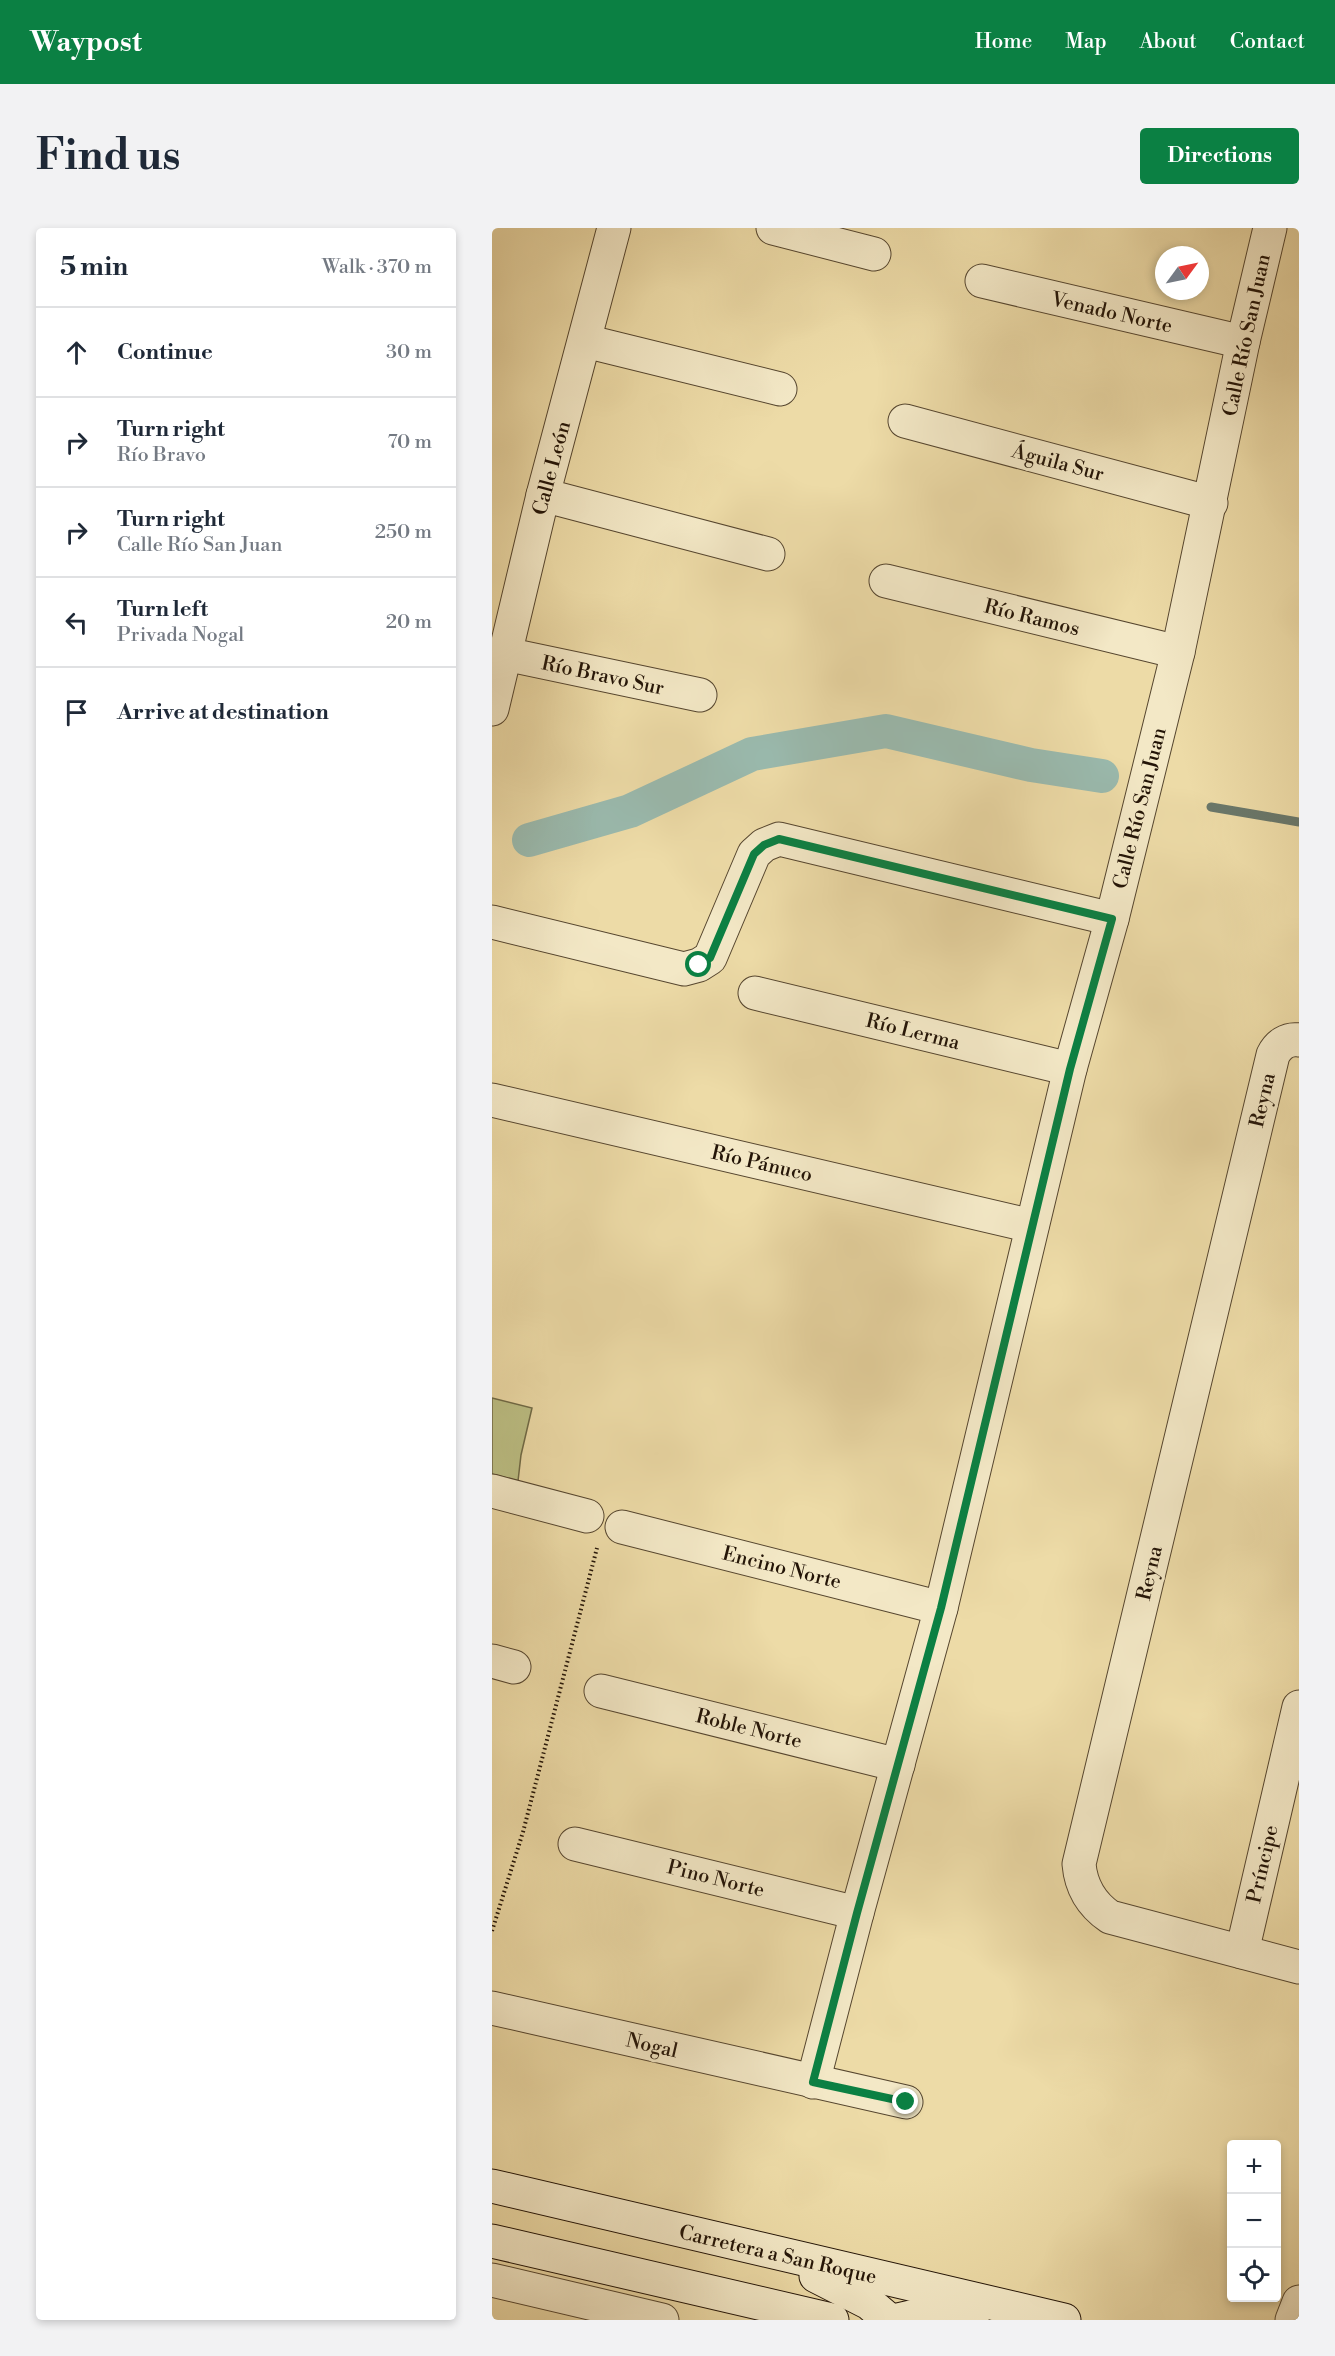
<!DOCTYPE html>
<meta charset="utf-8">
<style>
body{margin:0;font-family:"Libre Bodoni",serif;background:#f2f2f3;color:#1f2937}
.controls{position:absolute;right:18px;bottom:18px;display:grid;overflow:hidden;border-radius:6px;box-shadow:0 3px 9px #0003}
.controls button{width:54px;height:54px;display:grid;place-items:center;padding:0;border:0;border-bottom:2px solid #e0e1e3;background:#fff;color:#1f2937;font:30px sans-serif}
.compass{position:absolute;left:663px;top:18px;width:54px;height:54px;border-radius:50%;background:#fff;box-shadow:0 3px 9px #0003;rotate:57deg}
.stop{position:absolute;width:18px;height:18px;margin:-14px;border:4px solid #0b8043;border-radius:50%;background:#fff}
.stop.end{background:#0b8043;border-color:#fff;box-shadow:0 2px 6px #0008}
.list{margin:0;padding:0;list-style:none}
h2{display:flex;justify-content:space-between;align-items:center;height:78px;margin:0;padding:0 24px;font-size:26px}
h2 small{font-size:20px;font-weight:400;color:#747a83}
.list li{display:grid;grid-template-columns:39px 1fr auto;gap:18px;align-items:center;box-sizing:border-box;height:90px;padding:0 24px;border-top:2px solid #e0e1e3}
.list b{display:block;font-size:22px;white-space:nowrap}
.list p{margin:0;font-size:20px;white-space:nowrap;color:#747a83}
.list em{font-size:20px;font-style:normal;color:#747a83}
.icon{flex:none;width:33px;height:33px;fill:none;stroke:currentColor;stroke-width:2;stroke-linecap:round;stroke-linejoin:round}
.map{position:relative;flex:none;width:807px;height:2092px;overflow:hidden;border-radius:6px}
header{display:flex;align-items:center;gap:36px;box-sizing:border-box;height:84px;padding:0 30px;background:#0b8043;color:#fff}
header strong{font-size:28px}
nav{display:flex;gap:33px;margin-inline-start:auto;font-size:21px}
.intro{display:flex;align-items:center;justify-content:space-between;box-sizing:border-box;height:144px;padding:0 36px}
h1{margin:0;font-size:42px}
.button{padding:15px 27px;border-radius:6px;background:#0b8043;color:#fff;font-size:21px;font-weight:700}
main{display:flex;gap:36px;padding:0 36px}
aside{flex:1;background:#fff;border-radius:6px;box-shadow:0 3px 9px #0003}
.map>svg:first-child{display:block}
.green{fill:#bcbf84;stroke:#706a46;stroke-width:1.5}
.lines{fill:none;stroke-linecap:round;stroke-linejoin:round}
.stream{stroke:#6a786b;stroke-width:9}
.canal{stroke:#9abaae;stroke-width:34}
.minor-casing{stroke:#56462f;stroke-width:35}
.secondary-casing{stroke:#231407;stroke-width:35}
.path{stroke:#231407;stroke-width:4;stroke-dasharray:1.5 3;stroke-linecap:butt}
.minor{stroke:#f3e8c6;stroke-width:33}
.secondary{stroke:#f3e8c6;stroke-width:33}
.route{stroke:#0b8043;stroke-width:8}
.labels{text-anchor:middle;stroke-width:6;stroke-linejoin:round;paint-order:stroke}
.street-label{font-size:20px;fill:#231407;stroke:#f3e8c6}
</style>
<header>
<strong>Waypost</strong>
<nav><a>Home</a><a>Map</a><a>About</a><a>Contact</a></nav>
</header>
<div class="intro"><h1>Find us</h1><a class="button">Directions</a></div>
<main>
<aside>
<h2>5 min<small>Walk · 370 m</small></h2>
<ul class="list">
<li><svg class="icon" aria-label="ahead" viewBox="0 0 24 24"><path d="M12 20V5M6 11l6-6 6 6"/></svg><div><b>Continue</b></div><em>30 m</em></li>
<li><svg class="icon" aria-label="right" viewBox="0 0 24 24"><path d="M7 20v-9h11M14 6l5 5-5 5"/></svg><div><b>Turn right</b><p>Río Bravo</p></div><em>70 m</em></li>
<li><svg class="icon" aria-label="right" viewBox="0 0 24 24"><path d="M7 20v-9h11M14 6l5 5-5 5"/></svg><div><b>Turn right</b><p>Calle Río San Juan</p></div><em>250 m</em></li>
<li><svg class="icon" aria-label="left" viewBox="0 0 24 24"><path d="M17 20v-9H6M10 6l-5 5 5 5"/></svg><div><b>Turn left</b><p>Privada Nogal</p></div><em>20 m</em></li>
<li><svg class="icon" aria-label="arrive" viewBox="0 0 24 24"><path d="M6 21V4h12l-3 4 3 4H6"/></svg><div><b>Arrive at destination</b></div></li>
</ul>
</aside>
<div class="map">
<svg width="807" height="2092" viewBox="0 0 807 2092">
<rect width="100%" height="100%" fill="#eddba7"/>
<filter id="stains"><feTurbulence type="fractalNoise" baseFrequency=".00333" numOctaves="4"/><feColorMatrix values="0 0 0 0 .2 0 0 0 0 .09 0 0 0 0 .02 0 0 0 .5 -.17"/></filter>
<radialGradient id="worn" r=".72"><stop offset=".6" stop-color="#630" stop-opacity="0"/><stop offset="1" stop-color="#630" stop-opacity=".3"/></radialGradient>
<path class="green" d="M0,1170L40,1180L29,1227L26,1253L0,1246Z"/>
<g class="lines">
<path class="stream" d="M719,579L807,594"/>
<path class="canal" d="M37,612L138,583L260,526L394,503L539,537L610,548"/>
<defs>
<g id="minor">
<path d="M281,0L382,26"/>
<path d="M490,53L751,114"/>
<path d="M93,113L288,161"/>
<path d="M413,193L719,275"/>
<path d="M51,267L276,326"/>
<path d="M394,353L686,424"/>
<path d="M13,426L208,467"/>
<path d="M0,481L51,267L122,0"/>
<path d="M0,694L192,741L207,737L218,730L262,626L272,617L287,611L620,691"/>
<path d="M263,765L578,841"/>
<path d="M807,812C795,810 786,817 781,827L587,1636C589,1659 599,1676 618,1689L807,1739"/>
<path d="M0,872L540,998"/>
<path d="M0,1263L95,1288"/>
<path d="M130,1299L449,1380"/>
<path d="M0,1433L22,1439"/>
<path d="M109,1463L406,1537"/>
<path d="M83,1616L365,1685"/>
<path d="M750,1724L807,1479"/>
<path d="M0,1780L414,1874"/>
<path d="M321,1854L365,1685L449,1380L578,841L620,691L686,424L751,114L778,0"/>
<path d="M0,2052L170,2092"/>
<path d="M800,2092L807,2074"/>
</g>
<g id="secondary">
<path d="M0,1958L572,2092"/>
<path d="M0,2013L340,2092"/>
<path d="M324,2048L377,2075L397,2092"/>
<path d="M406,2092C432,2085 456,2082 482,2084"/>
</g>
</defs>
<use href="#minor" class="minor-casing"/>
<use href="#secondary" class="secondary-casing"/>
<path class="path" d="M0,1703L31,1604L105,1320"/>
<use href="#minor" class="minor"/>
<use href="#secondary" class="secondary"/>
</g>
<g class="lines">
<path class="route" d="M207,737L218,730L262,626L272,617L287,611L620,691L578,841L449,1380L365,1685L321,1854L414,1874"/>
</g>
<g class="labels">
<g class="street-label">
<text transform="translate(620 84) rotate(13)" y="7">Venado Norte</text>
<text transform="translate(754 107) rotate(-78)" y="7">Calle Río San Juan</text>
<text transform="translate(566 234) rotate(15)" y="7">Águila Sur</text>
<text transform="translate(59 240) rotate(-75)" y="7">Calle León</text>
<text transform="translate(540 389) rotate(14)" y="7">Río Ramos</text>
<text transform="translate(111 447) rotate(12)" y="7">Río Bravo Sur</text>
<text transform="translate(647 580) rotate(-76)" y="7">Calle Río San Juan</text>
<text transform="translate(421 803) rotate(14)" y="7">Río Lerma</text>
<text transform="translate(770 872) rotate(-77)" y="7">Reyna</text>
<text transform="translate(270 935) rotate(13)" y="7">Río Pánuco</text>
<text transform="translate(290 1339) rotate(14)" y="7">Encino Norte</text>
<text transform="translate(657 1345) rotate(-77)" y="7">Reyna</text>
<text transform="translate(257 1500) rotate(14)" y="7">Roble Norte</text>
<text transform="translate(770 1636) rotate(-77)" y="7">Príncipe</text>
<text transform="translate(224 1650) rotate(14)" y="7">Pino Norte</text>
<text transform="translate(160 1817) rotate(13)" y="7">Nogal</text>
<text transform="translate(286 2026) rotate(13)" y="7">Carretera a San Roque</text>
</g>
</g>
<rect width="100%" height="100%" filter="url(#stains)"/>
<rect width="100%" height="100%" fill="url(#worn)"/>
</svg>
<div class="controls">
<button>+</button>
<button>−</button>
<button><svg class="icon" aria-label="locate" viewBox="0 0 24 24"><circle cx="12" cy="12" r="6"/><path d="M12 2v4M12 18v4M2 12h4M18 12h4"/></svg></button>
</div>
<svg class="compass" viewBox="-18 -18 36 36"><path d="M0-13l5 13h-10z" fill="#e53935"/><path d="M0 13l5-13h-10z" fill="#747a83"/></svg>
<div class="stop" style="left:207px;top:737px"></div>
<div class="stop end" style="left:414px;top:1874px"></div>
</div>
</main>
